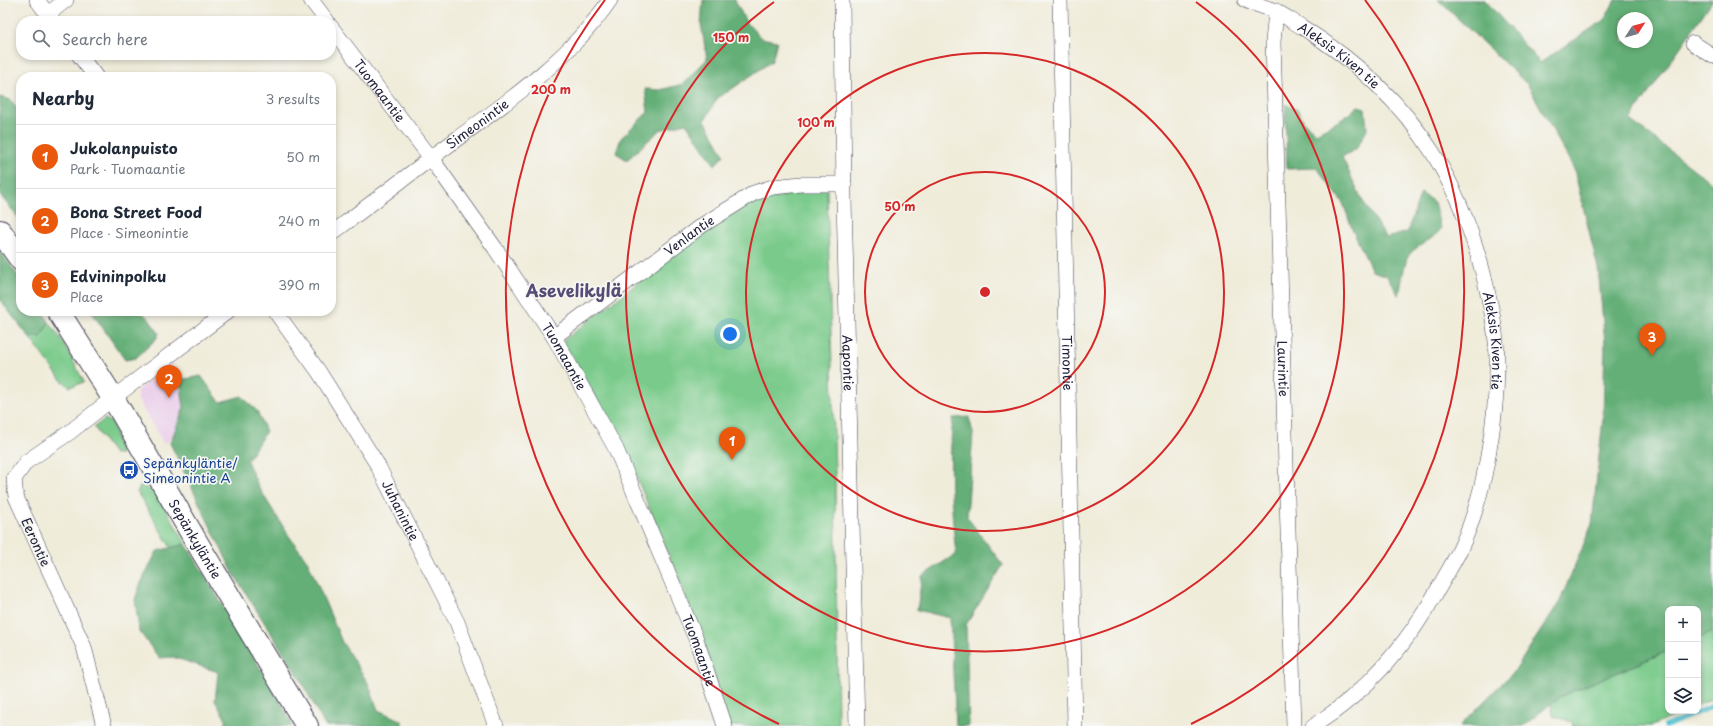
<!DOCTYPE html>
<meta charset="utf-8">
<style>
body{margin:0;font-family:"Playpen Sans",sans-serif;background:#f6f6f7;color:#1f2937}
.controls{position:absolute;right:12px;bottom:12px;display:grid;overflow:hidden;border-radius:8px;box-shadow:0 2px 6px #0003}
.controls button{width:36px;height:36px;display:grid;place-items:center;padding:0;border:0;border-bottom:1px solid #e0e1e3;background:#fff;color:#1f2937;font:20px sans-serif}
.compass{position:absolute;left:1617px;top:12px;width:36px;height:36px;border-radius:50%;background:#fff;box-shadow:0 2px 6px #0003;rotate:54deg}
.you{position:absolute;left:730px;top:334px;width:14px;height:14px;margin:-10px;border:3px solid #fff;border-radius:50%;background:#1a73e8;box-shadow:0 0 0 6px #1a73e833}
.badge{display:grid;place-items:center;width:26px;height:26px;border-radius:50%;background:#ea580c;color:#fff;font-size:13px;font-weight:700}
.pin{position:absolute;translate:-50% -33px;filter:drop-shadow(0 1px 2px #0008)}
.pin::after{content:'';position:absolute;top:21px;width:14px;height:12px;background:inherit;clip-path:polygon(0 0,100% 0,50% 100%)}
.list{margin:0;padding:0;list-style:none}
h2{display:flex;justify-content:space-between;align-items:center;height:52px;margin:0;padding:0 16px;font-size:17px}
h2 small{font-size:13px;font-weight:400;color:#747a83}
.list li{display:grid;grid-template-columns:26px 1fr auto;gap:12px;align-items:center;box-sizing:border-box;height:64px;padding:0 16px;border-top:1px solid #e0e1e3}
.list b{display:block;font-size:15px;white-space:nowrap}
.list p{margin:0;font-size:13px;white-space:nowrap;color:#747a83}
.list em{font-size:13px;font-style:normal;color:#747a83}
.icon{flex:none;width:22px;height:22px;fill:none;stroke:currentColor;stroke-width:2;stroke-linecap:round;stroke-linejoin:round}
.map{position:relative;flex:none;width:1713px;height:726px;overflow:hidden}
.search{position:absolute;background:#fff;box-shadow:0 2px 6px #0003;left:16px;top:16px;width:320px;height:44px;display:flex;align-items:center;gap:10px;box-sizing:border-box;padding:0 14px;border-radius:16px;color:#747a83;font-size:15px}
.panel{position:absolute;background:#fff;box-shadow:0 2px 6px #0003;left:16px;top:72px;width:320px;height:244px;border-radius:16px}
.map>svg:first-child{display:block}
.built{fill:#ebd1eb}
.green{fill:#7acb8b;stroke:#4e7663}
.forest{fill:#63af77;stroke:#426859;fill-rule:evenodd}
.lines{fill:none;stroke-linecap:round;stroke-linejoin:round}
.stream{stroke:#57c2d2;stroke-width:5}
.minor-casing{stroke:#414053;stroke-width:16}
.secondary-casing{stroke:#414053;stroke-width:24}
.minor{stroke:#fff;stroke-width:15}
.secondary{stroke:#fff;stroke-width:22}
.ring{fill:none;stroke:#d62828;stroke-width:2}
.labels{text-anchor:middle;stroke-width:3.5;stroke-linejoin:round;paint-order:stroke}
.street-label{font-size:13px;fill:#22223b;stroke:#f6f6f2}
.transit-label{font-size:13px;fill:#164399;stroke:#f6f6f2;text-anchor:start}
.district-label{font-size:17px;font-weight:bold;fill:#574c75;stroke:#f6f6f2}
.centre{fill:#d62828;stroke:#f6f6f2;stroke-width:2}
.ring-label{font-size:12px;text-anchor:middle;font-weight:bold;fill:#d62828;stroke:#f6f6f2;stroke-width:3.5;stroke-linejoin:round;paint-order:stroke}
</style>
<div class="map">
<svg width="1713" height="726" viewBox="0 0 1713 726">
<rect width="100%" height="100%" fill="#f6f6f2"/>
<filter id="ink" filterUnits="userSpaceOnUse"><feTurbulence type="fractalNoise" baseFrequency=".025" numOctaves="2"/><feDisplacementMap in="SourceGraphic" scale="8" xChannelSelector="R" yChannelSelector="G"/><feConvolveMatrix kernelMatrix="1 2 1 2 8 2 1 2 1" color-interpolation-filters="sRGB"/></filter>
<filter id="wash" filterUnits="userSpaceOnUse"><feTurbulence type="fractalNoise" baseFrequency=".012" numOctaves="4" result="noise"/><feDisplacementMap in="SourceGraphic" scale="16" xChannelSelector="R" yChannelSelector="G"/><feGaussianBlur stdDeviation="0.9" result="paint"/><feColorMatrix in="noise" values="0 0 0 0 0 0 0 0 0 0 0 0 0 0 0 0 0 1.4 0 .05"/><feComposite in="paint" operator="in"/></filter>
<g filter="url(#wash)">
<rect width="100%" height="100%" fill="#f0ecda"/>
<path class="built" d="M170,363L205,413L164,444L137,399V391Z"/>
<g class="green">
<path d="M827,189L835,473L838,726H728L702,636L624,447L563,341L702,233L757,200Z"/>
<path d="M49,322L62,340L84,382L70,387L61,380L29,337H41Z"/>
<path d="M105,419L112,423L121,454H114L94,427Z"/>
<path d="M141,485L157,494L186,544L171,548L137,492Z"/>
<path d="M1713,632V699L1698,705V639Z"/>
<path d="M1668,651V711H1685L1652,726H1573L1572,722L1553,716L1551,704L1561,696Z"/>
</g>
<g class="forest">
<path d="M703,0H735L746,22L761,38L777,41L772,61L729,91L718,97L705,120L724,155L715,165L686,123L660,130L627,160L616,153L621,138L648,112L645,89L660,90L683,84L707,59L701,24Z"/>
<path d="M1438,0H1485L1540,63L1604,20L1615,0H1713L1630,120L1713,184V632L1698,639V609H1668V651L1561,696L1523,726H1460L1515,670L1560,601L1592,524L1603,418L1605,343L1598,268L1574,169L1528,85ZM1623,18H1647V42H1623Z"/>
<path d="M0,97L11,100L21,114V221L0,195Z"/>
<path d="M1285,104L1298,110L1304,122L1316,133L1344,118L1358,106L1365,108L1367,130L1356,149L1342,157L1361,198L1386,238L1407,232L1421,193L1434,202L1441,229C1431,242 1418,244 1409,255C1404,262 1401,287 1399,296L1387,276L1372,271L1353,231L1343,203L1317,168L1287,169Z"/>
<path d="M0,251L21,280V311H42L49,322L41,337H29L0,300Z"/>
<path d="M91,311H140L148,318L159,333L156,339L136,358L125,360Z"/>
<path d="M201,376L220,402L242,396L257,411L266,431L247,461L259,488L289,536L308,562L342,642L368,683L378,710L402,721V726H325L300,679L233,573L170,443L184,408L180,380Z"/>
<path d="M969,417L973,433L967,517L1003,565L966,625L969,726H956L950,618L917,610L922,576L956,554C951,509 948,463 953,418Z"/>
<path d="M186,544L281,703L293,726H223L227,721L215,701L218,672L173,657L159,658L139,631L135,599L140,585L157,551Z"/>
</g>
<g class="lines">
<path class="stream" d="M1666,726L1713,706"/>
</g>
</g>
<g filter="url(#ink)">
<g class="lines">
<defs>
<g id="minor">
<path d="M37,0L53,21"/>
<path d="M311,0L327,21"/>
<path id="s1" d="M842,0L844,199L857,726"/>
<path id="s2" d="M1060,0L1075,726"/>
<path id="s3" d="M1245,0C1255,4 1265,7 1275,11C1284,15 1293,22 1302,27C1353,59 1401,102 1433,153C1456,190 1472,231 1483,273C1491,305 1498,337 1497,370C1496,423 1484,497 1462,545C1456,559 1448,571 1441,584C1410,641 1368,692 1313,726"/>
<path id="s4" d="M1276,11L1273,42L1294,726"/>
<path d="M48,14L66,0"/>
<path id="s5" d="M331,27L431,158L495,248L554,337L616,449L696,639L725,726"/>
<path d="M1693,43L1713,56"/>
<path d="M79,55L96,77"/>
<path id="s6" d="M331,234C373,202 415,170 458,138C513,98 571,57 610,0"/>
<path id="s7" d="M275,311L319,372L377,464L457,622L496,726"/>
<path id="s8" d="M554,337L701,226L754,193L773,187L801,184H844"/>
<path d="M104,726L84,647L16,497L14,479L26,462L70,432L113,398L228,311"/>
</g>
<g id="secondary">
<path d="M0,231L21,260"/>
<path id="s9" d="M58,311L113,398L196,541L307,726"/>
</g>
</defs>
<use href="#minor" class="minor-casing"/>
<use href="#secondary" class="secondary-casing"/>
<use href="#minor" class="minor"/>
<use href="#secondary" class="secondary"/>
</g>
</g>
<g class="ring">
<circle cx="985" cy="292" r="120"/>
<circle cx="985" cy="292" r="239"/>
<path d="M1196 2A359 359 0 1 1 774 2"/>
<path d="M779 724A479 479 0 0 1 605 0M1365 0A479 479 0 0 1 1191 724"/>
</g>
<defs>
<symbol id="bus-disc" viewBox="-11 -11 22 22"><circle r="9.5" fill="#1a4fb4" stroke="#f6f6f2"/><path d="M-5-6H5V4H4V6H2V4H-2V6H-4V4H-5ZM-3.5-4V0h7V-4ZM-3.5 1.2v1.5H-2V1.2ZM2 1.2v1.5H3.5V1.2Z" fill="#fff"/></symbol>
</defs>
<g fill-rule="evenodd">
<use href="#bus-disc" x="118" y="459" width="22" height="22"/>
</g>
<g class="labels">
<g class="street-label">
<text dy="5" stroke="none"><textPath href="#s3" startOffset="110">Aleksis Kiven tie</textPath></text>
<text dy="5" stroke="none"><textPath href="#s5" startOffset="80">Tuomaantie</textPath></text>
<text dy="5" stroke="none"><textPath href="#s6" startOffset="183">Simeonintie</textPath></text>
<text dy="5" stroke="none"><textPath href="#s8" startOffset="169">Venlantie</textPath></text>
<text dy="5" stroke="none"><textPath href="#s3" startOffset="446">Aleksis Kiven tie</textPath></text>
<text dy="5" stroke="none"><textPath href="#s5" startOffset="404">Tuomaantie</textPath></text>
<text dy="5" stroke="none"><textPath href="#s1" startOffset="363">Aapontie</textPath></text>
<text dy="5" stroke="none"><textPath href="#s2" startOffset="363">Timontie</textPath></text>
<text dy="5" stroke="none"><textPath href="#s4" startOffset="358">Laurintie</textPath></text>
<text dy="5" stroke="none"><textPath href="#s7" startOffset="236">Juhanintie</textPath></text>
<text dy="5" stroke="none"><textPath href="#s9" startOffset="266">Sepänkyläntie</textPath></text>
<text transform="translate(36 542) rotate(66)" y="5">Eerontie</text>
<text dy="5" stroke="none"><textPath href="#s5" startOffset="728">Tuomaantie</textPath></text>
</g>
<g class="transit-label">
<text x="143" y="468">Sepänkyläntie/<tspan x="143" dy="15">Simeonintie A</tspan></text>
</g>
<g class="district-label">
<text x="574" y="297">Asevelikylä</text>
</g>
</g>
<circle cx="985" cy="292" r="6" class="centre"/>
<g class="ring-label">
<text x="731" y="42">150 m</text>
<text x="551" y="94">200 m</text>
<text x="816" y="127">100 m</text>
<text x="900" y="211">50 m</text>
</g>
</svg>
<div class="controls">
<button>+</button>
<button>−</button>
<button><svg class="icon" aria-label="layers" viewBox="0 0 24 24"><path d="M12 4l9 5-9 5-9-5zM3 14l9 5 9-5"/></svg></button>
</div>
<svg class="compass" viewBox="-18 -18 36 36"><path d="M0-13l5 13h-10z" fill="#e53935"/><path d="M0 13l5-13h-10z" fill="#747a83"/></svg>
<div class="you"></div>
<div class="pin badge" style="left:732px;top:460px">1</div>
<div class="pin badge" style="left:169px;top:398px">2</div>
<div class="pin badge" style="left:1652px;top:356px">3</div>
<div class="search"><svg class="icon" aria-label="search" viewBox="0 0 24 24"><circle cx="10" cy="10" r="6"/><path d="M15 15l6 6"/></svg>Search here</div>
<section class="panel">
<h2>Nearby<small>3 results</small></h2>
<ul class="list">
<li><span class="badge">1</span><div><b>Jukolanpuisto</b><p>Park · Tuomaantie</p></div><em>50 m</em></li>
<li><span class="badge">2</span><div><b>Bona Street Food</b><p>Place · Simeonintie</p></div><em>240 m</em></li>
<li><span class="badge">3</span><div><b>Edvininpolku</b><p>Place</p></div><em>390 m</em></li>
</ul>
</section>
</div>
